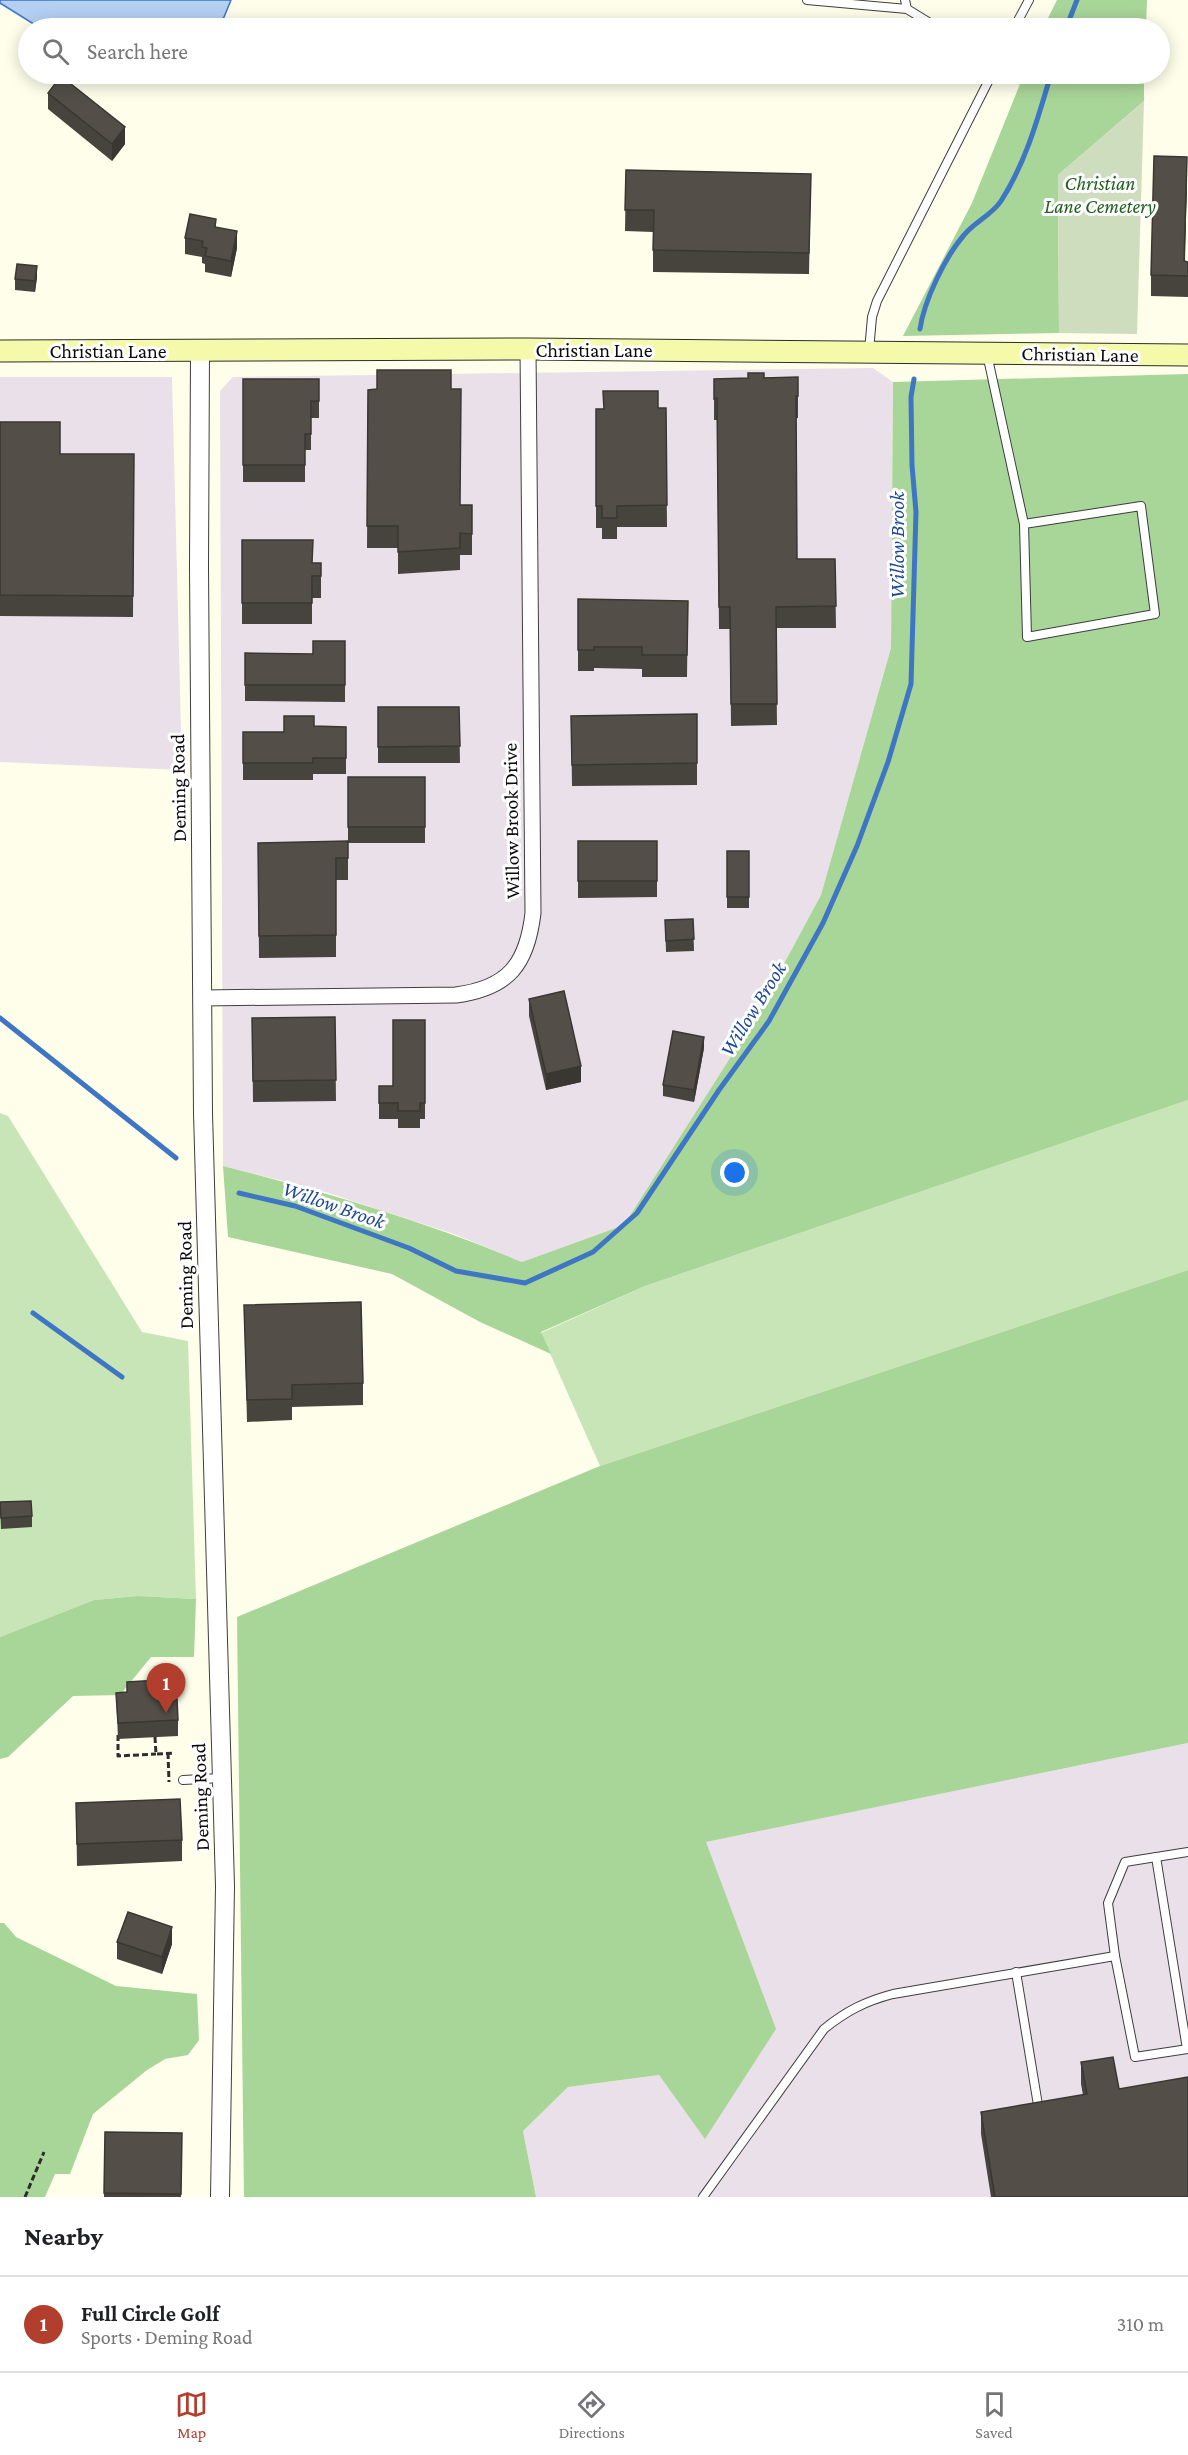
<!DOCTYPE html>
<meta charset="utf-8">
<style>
body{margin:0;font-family:"Crimson Pro",serif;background:#f2f2f2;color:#202124}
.you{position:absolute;left:735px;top:1173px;width:21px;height:21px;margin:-15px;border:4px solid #fff;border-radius:50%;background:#1a73e8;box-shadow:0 0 0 9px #1a73e833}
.badge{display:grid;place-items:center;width:39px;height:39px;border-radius:50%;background:#b23f2d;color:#fff;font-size:20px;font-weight:700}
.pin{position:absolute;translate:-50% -50px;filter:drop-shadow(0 2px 3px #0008)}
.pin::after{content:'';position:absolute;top:32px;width:21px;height:18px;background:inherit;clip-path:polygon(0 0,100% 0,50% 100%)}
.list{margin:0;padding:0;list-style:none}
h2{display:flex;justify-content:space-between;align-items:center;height:78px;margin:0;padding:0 24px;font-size:26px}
h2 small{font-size:20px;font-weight:400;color:#757577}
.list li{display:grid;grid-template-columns:39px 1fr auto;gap:18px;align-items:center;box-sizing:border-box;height:96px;padding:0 24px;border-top:2px solid #e0e0e0}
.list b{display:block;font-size:22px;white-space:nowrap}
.list p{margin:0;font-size:20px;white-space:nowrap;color:#757577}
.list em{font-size:20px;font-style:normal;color:#757577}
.icon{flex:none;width:33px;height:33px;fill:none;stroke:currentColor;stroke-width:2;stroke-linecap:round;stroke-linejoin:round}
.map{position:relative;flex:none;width:1188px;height:2197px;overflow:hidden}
.search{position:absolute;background:#fff;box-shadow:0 3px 15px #0003;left:18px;right:18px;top:18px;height:66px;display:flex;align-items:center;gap:15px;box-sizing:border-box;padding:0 21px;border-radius:33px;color:#757577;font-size:22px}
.sheet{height:174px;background:#fff}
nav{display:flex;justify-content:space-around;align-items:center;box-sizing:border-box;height:84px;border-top:2px solid #e0e0e0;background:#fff;font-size:16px;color:#757577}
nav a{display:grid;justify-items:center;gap:3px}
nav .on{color:#b23f2d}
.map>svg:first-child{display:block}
.industrial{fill:#eae0e9}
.green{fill:#c7e5b7}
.forest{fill:#a8d598}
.cemetery{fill:#ceddbe}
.water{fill:#b3cff2;stroke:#3f76c4;stroke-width:1.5}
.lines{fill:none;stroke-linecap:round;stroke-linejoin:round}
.stream{stroke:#3f76c4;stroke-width:5}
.service-casing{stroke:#3e3e3e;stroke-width:10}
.minor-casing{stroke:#3e3e3e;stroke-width:17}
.tertiary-casing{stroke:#3e3e3e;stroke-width:20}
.secondary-casing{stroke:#2d2d2d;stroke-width:23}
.path{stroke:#2d2d2d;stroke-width:3;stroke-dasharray:6 3;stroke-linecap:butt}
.service{stroke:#fff;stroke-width:8}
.minor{stroke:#fff;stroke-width:15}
.tertiary{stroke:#fff;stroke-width:18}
.secondary{stroke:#f4faaa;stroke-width:21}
.wall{fill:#47443e}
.shaded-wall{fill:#3a3732}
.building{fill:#534f48;stroke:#3a3732;stroke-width:1.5}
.labels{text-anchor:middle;stroke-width:6;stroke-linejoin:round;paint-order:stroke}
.park-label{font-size:20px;font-style:italic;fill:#225e21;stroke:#fff}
.street-label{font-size:20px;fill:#0b0b0b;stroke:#fff}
.water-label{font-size:21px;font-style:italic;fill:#1e4a94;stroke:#fff}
</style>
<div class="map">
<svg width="1188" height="2197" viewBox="0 0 1188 2197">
<rect width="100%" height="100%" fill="#fefeeb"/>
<g class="industrial">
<path d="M873,368L893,382L891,648L821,895L751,1025L624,1225L522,1262L454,1234L319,1190L223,1166L220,391L233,377Z"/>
<path d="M0,377H172L182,770L0,762Z"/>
<path d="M1188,1743V2197H536L523,2131L568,2087L659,2075L705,2138L775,2029L705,1842Z"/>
</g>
<g class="green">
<path d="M1188,1100V1270L600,1466L541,1333L645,1286Z"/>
<path d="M0,1113L8,1116L142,1332L188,1341L196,1599L138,1596L94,1600L0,1637Z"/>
</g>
<g class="forest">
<path d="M1057,0H1147L1146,28H1043Z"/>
<path d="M1024,74H1144V101L1058,175L1059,333L903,336L972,203Z"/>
<path d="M1188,374V1100L645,1286L541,1332L551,1354L480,1322L392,1274L228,1237L223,1166C325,1192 425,1221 522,1262L624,1225L751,1025L821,895L891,648L893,382Z"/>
<path d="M1188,1270V1743L706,1842L776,2029L705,2139L659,2075L568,2087L523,2131L536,2197H244L237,1617L600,1466Z"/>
<path d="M138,1596L196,1599L194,1657H151L120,1695L73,1696L8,1757L0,1759V1637L94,1600Z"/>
<path d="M0,1923H4L16,1937L116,1986L197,1994L199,2040L188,2055L165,2059L147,2070L93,2114L70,2174H55L45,2197H0Z"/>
</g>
<path class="cemetery" d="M1144,101L1137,334L1059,333L1058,175Z"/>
<path class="water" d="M0,0H231L224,17L215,28H40L0,3Z"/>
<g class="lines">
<g class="stream">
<path d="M1066,28L1077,0"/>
<path d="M920,329C924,301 945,257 964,235C974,222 992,215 1001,201C1026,162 1038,118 1051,74"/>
<path d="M0,1018L176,1158"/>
<path d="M239,1193L295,1206L409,1248L456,1271L525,1283L593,1252L637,1213L719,1090L769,1021L823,923L857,846L888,762L911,684L916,512L912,465L911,397L914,379"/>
<path d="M33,1313L122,1377"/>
</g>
<defs>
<g id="service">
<path d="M807,0L907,9"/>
<path d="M905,0L907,9L938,28"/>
<path d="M1014,28L1029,0"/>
<path d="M869,351L872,317L877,301L992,74"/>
<path d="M987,354L1024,524L1027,637L1155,614L1141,506L1024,524"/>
<path d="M183,1780L221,1778"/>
<path d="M1156,1857L1187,2049"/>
<path d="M1115,1956L1108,1903L1125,1862L1188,1852"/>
<path d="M1016,1972L1038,2105"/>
<path d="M703,2197L824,2029C846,2011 866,2001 893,1994L1115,1956L1135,2057L1188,2049"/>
</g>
<path id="minor" d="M202,998L456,995C508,988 527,965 533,913L528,349"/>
<path id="tertiary" d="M200,351L199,567L203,1113L225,1886L220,2197"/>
<path id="secondary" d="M0,351L528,349L1188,355"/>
</defs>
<use href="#service" class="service-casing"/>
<use href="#minor" class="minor-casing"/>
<use href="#tertiary" class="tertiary-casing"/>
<use href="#secondary" class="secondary-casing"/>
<g class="path">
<path d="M118,1735V1756L156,1754"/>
<path d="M155,1737L156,1754L175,1753"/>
<path d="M168,1753L169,1782"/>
<path d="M25,2197L44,2152"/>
</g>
<use href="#service" class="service"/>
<use href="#minor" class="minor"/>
<use href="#tertiary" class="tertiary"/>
<use href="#secondary" class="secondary"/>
</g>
<g class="wall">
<path d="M48,93L125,144L112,161L48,109Z"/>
<path d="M626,170L811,174L809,274L653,272V232L625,231Z"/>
<path d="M1187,179L1185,261L1188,262V297L1151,296V275Z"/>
<path d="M216,227L237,248L231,277L205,272V264L202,263V257L185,254V238Z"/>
<path d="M37,277L35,292L15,290V279Z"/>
<path d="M798,377V418H796L797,559H835L836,628H776L777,725L731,726L730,629H719L717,420H714V379Z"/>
<path d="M243,379H319V418H311V450H305V482H243Z"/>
<path d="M451,389L460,505H472V555H460V570L398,574V548H367L368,390Z"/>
<path d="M666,408L667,527H617V539H602V528H596V409Z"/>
<path d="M0,422L60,454H134L133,617L0,616Z"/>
<path d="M242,540L313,563H321V598H312V624H242Z"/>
<path d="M578,599L688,601L687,677H642V669L594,668V671H578Z"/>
<path d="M345,641V702L245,701V653L313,654Z"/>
<path d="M378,707H459L460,763H378Z"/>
<path d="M697,714V785L572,786L571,716Z"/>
<path d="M314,726L346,727V774H313V780H243V732H284Z"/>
<path d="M348,777H425V843H348V880H336V957L259,958L258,843L348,841Z"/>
<path d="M578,841H657V897L578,898Z"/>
<rect x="727" y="851" width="22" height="57"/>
<path d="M693,919L694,951L666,952L665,920Z"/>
<path d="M529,999L581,1082L546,1090L529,1016Z"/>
<path d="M335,1017L336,1101L253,1102L252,1018Z"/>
<path d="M425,1020V1119H420V1128H398V1119H379V1086H393Z"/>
<path d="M704,1048L694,1102L663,1096V1085Z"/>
<path d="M244,1305L363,1383V1405L292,1407V1420L247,1422Z"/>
<path d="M0,1502L32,1516V1527L1,1529Z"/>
<path d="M127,1682L178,1720V1736L118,1739L116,1693L127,1692Z"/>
<path d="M76,1803L182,1840V1861L77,1866Z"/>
<path d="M117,1942L172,1944L162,1974L117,1959Z"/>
<path d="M1081,2062L1119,2089L1188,2197H991L981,2134V2112L1083,2095L1081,2084Z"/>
<path d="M105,2132L182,2133L181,2197H104Z"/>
</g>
<g class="shaded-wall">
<path d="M125,127V144L112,161V144Z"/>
<path d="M1187,157V179L1184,276V261Z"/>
<path d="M237,231V248L231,277V261Z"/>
<path d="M37,266V277L35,292V281Z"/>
<path d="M704,1037V1048L694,1102V1090Z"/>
<path d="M581,1066V1082L546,1090V1074Z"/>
<path d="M172,1927V1944L162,1974V1957Z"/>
</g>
<g class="building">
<path d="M61,76L125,127L112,144L48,93Z"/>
<path d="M1154,156L1187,157L1184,261L1188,262V276L1151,275Z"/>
<path d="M626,170L811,174L809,253L653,250L654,210H625Z"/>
<path d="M190,214L216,219L215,227L237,231L231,261L205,256L207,248L202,247L203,241L185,238Z"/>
<path d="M17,264L37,266L35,281L15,279Z"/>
<path d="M377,370H451V389H461L460,505H472V534L460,533V548L398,552V526H367L368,390L377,389Z"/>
<path d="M748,373H764V378L798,377V396H796L797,559H835L836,606L776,607L777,704H731L730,607H719L717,398L714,399V379L748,378Z"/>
<path d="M243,379H319V401H311V434H305V465H243Z"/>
<path d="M603,391H658V408H666L667,505L617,506V518H602V506H596V409H604Z"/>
<path d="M0,422H60V454H134L133,596L0,595Z"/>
<path d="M242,540H313L312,563H321V576H312V603H242Z"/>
<path d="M578,599L688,601L687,655H642V647H594V650H578Z"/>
<path d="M313,641H345V685H245V653L313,654Z"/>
<path d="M378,707H459L460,746L378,747Z"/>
<path d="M697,714V763L572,765L571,716Z"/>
<path d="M284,716H314V726L346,727V758H313V763H243V732H284Z"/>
<rect x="348" y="777" width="77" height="50"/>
<path d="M348,841V858H336V935L259,936L258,843Z"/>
<rect x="578" y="841" width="79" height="40"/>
<rect x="727" y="851" width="22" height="46"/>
<path d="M693,919L694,939L666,941L665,920Z"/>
<path d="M564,991L581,1066L546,1074L529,999Z"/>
<path d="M335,1017L336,1080L253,1081L252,1018Z"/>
<path d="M393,1020H425V1103H420V1111H398V1103H379V1086H393Z"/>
<path d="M673,1031L704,1037L694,1090L663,1085Z"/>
<path d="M361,1302L363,1383L292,1385V1399L247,1400L244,1305Z"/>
<path d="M31,1501L32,1516L1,1518L0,1502Z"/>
<path d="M176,1679L178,1720L118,1723L116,1693L127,1692V1682Z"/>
<path d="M180,1799L182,1840L77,1844L76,1803Z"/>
<path d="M128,1912L172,1927L162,1957L117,1942Z"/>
<path d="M1113,2057L1119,2089L1188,2077V2197H995L981,2112L1087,2094L1081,2062Z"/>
<path d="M105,2132L182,2133L181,2194L104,2193Z"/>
</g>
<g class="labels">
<g class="park-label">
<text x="1100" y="190">Christian<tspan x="1100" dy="23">Lane Cemetery</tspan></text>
</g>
<g class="street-label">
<text x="594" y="357">Christian Lane</text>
<text x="108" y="358">Christian Lane</text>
<text transform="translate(1080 354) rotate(1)" y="7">Christian Lane</text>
<text transform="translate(178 788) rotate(-91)" y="7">Deming Road</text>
<text transform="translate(511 821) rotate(-91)" y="7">Willow Brook Drive</text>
<text transform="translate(185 1275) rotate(-91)" y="7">Deming Road</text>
<text transform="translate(200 1797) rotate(-92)" y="7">Deming Road</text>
</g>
<g class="water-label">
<text transform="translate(897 545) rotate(-90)" y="7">Willow Brook</text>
<text transform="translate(753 1009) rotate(-58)" y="7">Willow Brook</text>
<text transform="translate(334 1205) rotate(19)" y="7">Willow Brook</text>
</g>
</g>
</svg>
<div class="you"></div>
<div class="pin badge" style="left:166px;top:1713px">1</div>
<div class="search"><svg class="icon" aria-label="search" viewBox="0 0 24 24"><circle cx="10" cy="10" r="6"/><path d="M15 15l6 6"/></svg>Search here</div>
</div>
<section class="sheet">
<h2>Nearby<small></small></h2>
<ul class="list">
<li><span class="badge">1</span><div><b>Full Circle Golf</b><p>Sports · Deming Road</p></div><em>310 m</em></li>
</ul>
</section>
<nav>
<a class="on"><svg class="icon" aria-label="map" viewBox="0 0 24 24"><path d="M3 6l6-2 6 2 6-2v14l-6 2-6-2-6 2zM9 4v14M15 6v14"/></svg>Map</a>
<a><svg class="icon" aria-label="directions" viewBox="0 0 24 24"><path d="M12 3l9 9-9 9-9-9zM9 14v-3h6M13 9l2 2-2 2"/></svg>Directions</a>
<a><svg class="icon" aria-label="saved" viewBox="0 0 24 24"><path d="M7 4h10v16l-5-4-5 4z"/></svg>Saved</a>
</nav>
